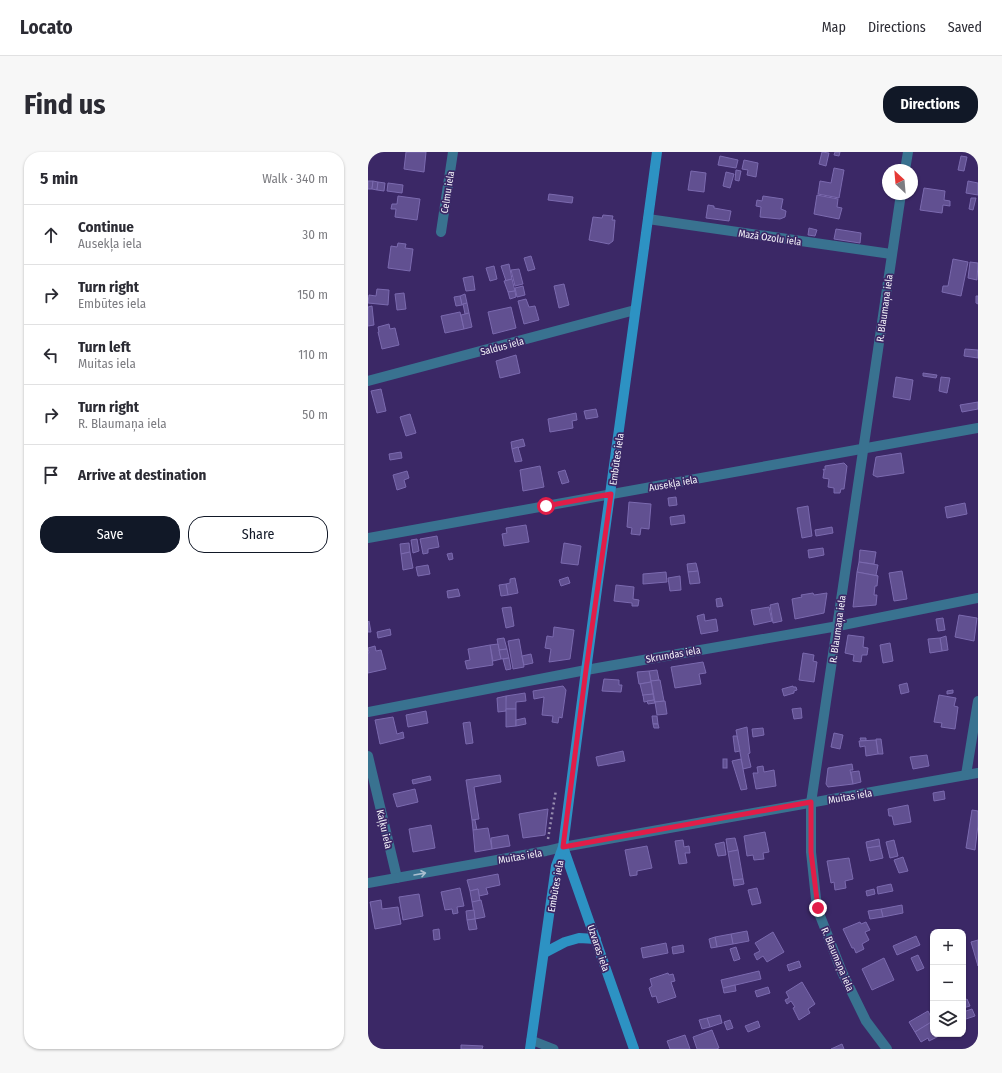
<!DOCTYPE html>
<meta charset="utf-8">
<style>
body{margin:0;font-family:"Fira Sans Condensed",sans-serif;background:#f7f7f7;color:#2b2b33}
.controls{position:absolute;right:12px;bottom:12px;display:grid;overflow:hidden;border-radius:8px;box-shadow:0 1px 3px #0004}
.controls button{width:36px;height:36px;display:grid;place-items:center;padding:0;border:0;border-bottom:1px solid #e1e1e2;background:#fff;color:#2b2b33;font:20px sans-serif}
.compass{position:absolute;left:514px;top:12px;width:36px;height:36px;border-radius:50%;background:#fff;box-shadow:0 1px 3px #0004;rotate:334deg}
.stop{position:absolute;width:12px;height:12px;margin:-9px;border:3px solid #e11d48;border-radius:50%;background:#fff}
.stop.end{background:#e11d48;border-color:#fff;box-shadow:0 1px 4px #0008}
.list{margin:0;padding:0;list-style:none}
h2{display:flex;justify-content:space-between;align-items:center;height:52px;margin:0;padding:0 16px;font-size:17px}
h2 small{font-size:13px;font-weight:400;color:#7c7c81}
.list li{display:grid;grid-template-columns:26px 1fr auto;gap:12px;align-items:center;box-sizing:border-box;height:60px;padding:0 16px;border-top:1px solid #e1e1e2}
.list b{display:block;font-size:15px;white-space:nowrap}
.list p{margin:0;font-size:13px;white-space:nowrap;color:#7c7c81}
.list em{font-size:13px;font-style:normal;color:#7c7c81}
.actions{display:flex;gap:8px;padding:12px 16px}
.actions a{flex:1;padding:9px 0;border:1px solid #111827;border-radius:16px;text-align:center;font-size:14px;color:#111827}
.actions .main{background:#111827;color:#fff}
.icon{flex:none;width:22px;height:22px;fill:none;stroke:currentColor;stroke-width:2;stroke-linecap:round;stroke-linejoin:round}
.map{position:relative;flex:none;width:610px;height:897px;overflow:hidden;border-radius:16px}
header{display:flex;align-items:center;gap:24px;box-sizing:border-box;height:56px;padding:0 20px;background:#fff;border-bottom:1px solid #e1e1e2}
header strong{font-size:19px}
nav{display:flex;gap:22px;margin-inline-start:auto;font-size:14px}
.intro{display:flex;align-items:center;justify-content:space-between;box-sizing:border-box;height:96px;padding:0 24px}
h1{margin:0;font-size:28px}
.button{padding:10px 18px;border-radius:16px;background:#111827;color:#fff;font-size:14px;font-weight:700}
main{display:flex;gap:24px;padding:0 24px}
aside{flex:1;background:#fff;border-radius:16px;box-shadow:0 1px 3px #0004}
.map>svg:first-child{display:block}
.building{fill:#615091;stroke:#7b6aaf}
.lines{fill:none;stroke-linecap:round;stroke-linejoin:round}
.path{stroke:#988eb0;stroke-width:2.5;stroke-dasharray:2 3;stroke-linecap:butt}
.lane{stroke:#397290;stroke-width:9}
.street{stroke:#397290;stroke-width:10}
.secondary{stroke:#2d92c3;stroke-width:10}
.oneway{stroke:#a9bfcf}
.route{stroke:#e11d48;stroke-width:5}
.labels{text-anchor:middle;stroke-width:3.5;stroke-linejoin:round;paint-order:stroke}
.street-label{font-size:10px;fill:#f3f2f9;stroke:#3b2866}
</style>
<header>
<strong>Locato</strong>
<nav><a>Map</a><a>Directions</a><a>Saved</a></nav>
</header>
<div class="intro"><h1>Find us</h1><a class="button">Directions</a></div>
<main>
<aside>
<h2>5 min<small>Walk · 340 m</small></h2>
<ul class="list">
<li><svg class="icon" aria-label="ahead" viewBox="0 0 24 24"><path d="M12 20V5M6 11l6-6 6 6"/></svg><div><b>Continue</b><p>Ausekļa iela</p></div><em>30 m</em></li>
<li><svg class="icon" aria-label="right" viewBox="0 0 24 24"><path d="M7 20v-9h11M14 6l5 5-5 5"/></svg><div><b>Turn right</b><p>Embūtes iela</p></div><em>150 m</em></li>
<li><svg class="icon" aria-label="left" viewBox="0 0 24 24"><path d="M17 20v-9H6M10 6l-5 5 5 5"/></svg><div><b>Turn left</b><p>Muitas iela</p></div><em>110 m</em></li>
<li><svg class="icon" aria-label="right" viewBox="0 0 24 24"><path d="M7 20v-9h11M14 6l5 5-5 5"/></svg><div><b>Turn right</b><p>R. Blaumaņa iela</p></div><em>50 m</em></li>
<li><svg class="icon" aria-label="arrive" viewBox="0 0 24 24"><path d="M6 21V4h12l-3 4 3 4H6"/></svg><div><b>Arrive at destination</b></div></li>
</ul>
<div class="actions"><a class="main">Save</a><a>Share</a></div>
</aside>
<div class="map">
<svg width="610" height="897" viewBox="0 0 610 897">
<rect width="100%" height="100%" fill="#3b2866"/>
<g class="building">
<path d="M38,0H58L56,20L36,17Z"/>
<path d="M454,0L461,1L458,14L451,12Z"/>
<path d="M467,0H472L471,4L466,3Z"/>
<path d="M352,4L370,8L368,16L350,13Z"/>
<path d="M593,4L599,5L596,19L590,18Z"/>
<path d="M376,8L390,11L388,25L379,23L380,18L374,17Z"/>
<path d="M466,16L476,18L471,46L450,42L452,29L463,31Z"/>
<path d="M368,18L373,19L371,29L367,28Z"/>
<path d="M323,19L338,21L336,40L320,38Z"/>
<path d="M358,20L366,22L362,36L355,34Z"/>
<path d="M0,29H5L4,37H0Z"/>
<path d="M5,29L10,30L9,38L4,37Z"/>
<path d="M600,29L610,31V43L598,41Z"/>
<path d="M10,30L17,31L16,39L9,38Z"/>
<path d="M20,31L35,33L34,41L19,39Z"/>
<path d="M556,36L577,39L576,48L582,49V54L575,53L574,61L552,58Z"/>
<path d="M181,42L205,45L204,51L180,48Z"/>
<path d="M449,43L470,47L469,55L474,56L471,67L446,62Z"/>
<path d="M30,44L52,47L49,68L27,65L28,57H23L24,52H29Z"/>
<path d="M395,44L415,47L413,57L418,59L417,65L412,67L392,65L393,55L388,54L389,48L394,49Z"/>
<path d="M603,46H608L605,58L601,57Z"/>
<path d="M340,53L346,54V56L363,59L361,69L338,66Z"/>
<path d="M235,63L245,64L244,68H247L245,89L241,92L221,88L225,65L234,66Z"/>
<path d="M441,76L449,78L447,84L440,83Z"/>
<path d="M468,77L493,81L492,91L466,87Z"/>
<path d="M30,91L38,92L37,96L45,97L42,119L20,116L23,94L29,95Z"/>
<path d="M163,104L167,117L160,119L156,106Z"/>
<path d="M585,107L600,110L593,144L574,140L575,134H580Z"/>
<path d="M602,110L610,111L609,128L600,126Z"/>
<path d="M141,112L144,127L138,129L133,114Z"/>
<path d="M126,114L129,127L122,129L118,116Z"/>
<path d="M151,117L155,132L147,134L143,118Z"/>
<path d="M105,124L107,138L98,139L95,126Z"/>
<path d="M144,127L147,139L140,140L136,129Z"/>
<path d="M196,132L201,153L191,156L186,134Z"/>
<path d="M155,134L157,143L149,145L147,136Z"/>
<path d="M9,137L21,138L20,153L0,151L1,143L8,144Z"/>
<path d="M147,139L148,145L142,147L140,140Z"/>
<path d="M36,141L38,157L29,158L27,142Z"/>
<path d="M97,142L99,151L94,153L92,144Z"/>
<path d="M92,144L94,153L88,154L86,145Z"/>
<path d="M608,144H610V152L608,151Z"/>
<path d="M158,147L161,155L167,154L171,168L156,172L150,149Z"/>
<path d="M99,151L101,161L97,162L95,152Z"/>
<path d="M4,154L6,173L0,174V155Z"/>
<path d="M143,155L148,176L125,182L120,160Z"/>
<path d="M92,160L96,177L77,181L73,164Z"/>
<path d="M101,161L104,175L96,177L93,163Z"/>
<path d="M21,172L22,177L27,176L31,193L14,197L10,180H11L10,175Z"/>
<path d="M597,197L610,198V206L596,204Z"/>
<path d="M148,203L152,221L132,226L128,209Z"/>
<path d="M555,221L569,223L568,226L555,224Z"/>
<path d="M528,225L545,228L542,248L525,245Z"/>
<path d="M573,225L582,226L579,241L571,239Z"/>
<path d="M13,237L18,259L9,261L3,239Z"/>
<path d="M610,250V257L594,260L592,253Z"/>
<path d="M228,257L230,265L218,267L216,259Z"/>
<path d="M208,261L209,268L204,269L205,276L182,280L180,267Z"/>
<path d="M42,262L48,281L38,284L32,265Z"/>
<path d="M155,287L157,294L144,297L143,290Z"/>
<path d="M150,295L154,309L147,310L144,297Z"/>
<path d="M33,300L34,306L22,308L21,302Z"/>
<path d="M533,301L536,321L509,325L505,323L508,305Z"/>
<path d="M476,311L479,314L476,337H473L472,341H466V336L460,335L461,327L455,326L456,319L455,317L457,318V314Z"/>
<path d="M172,314L176,335L155,339L152,318Z"/>
<path d="M197,318L201,330L194,332L190,320Z"/>
<path d="M39,319L41,326L36,328L38,335L29,338L25,323Z"/>
<path d="M308,345L309,353L301,354L300,346Z"/>
<path d="M261,350L283,352L281,377L273,376L272,383L263,382L264,376L259,375Z"/>
<path d="M597,351L599,362L579,366L577,355Z"/>
<path d="M440,354L444,384L434,386L429,356Z"/>
<path d="M316,363L317,371L303,373L302,365Z"/>
<path d="M158,373L161,390L136,394L134,382L139,381L138,376Z"/>
<path d="M464,375L465,381L448,384L447,378Z"/>
<path d="M69,384L71,395L60,397V401L55,402L52,387Z"/>
<path d="M49,387L51,399L45,401L43,388Z"/>
<path d="M41,391L42,400L33,402L32,392Z"/>
<path d="M196,391L213,394L210,413L193,411Z"/>
<path d="M455,396L456,403L441,406L440,398Z"/>
<path d="M492,398L508,400L506,412L491,410Z"/>
<path d="M42,400L45,416L35,418L33,402Z"/>
<path d="M84,401L85,407L81,408L79,402Z"/>
<path d="M491,410L510,413L508,423L510,424L489,420Z"/>
<path d="M328,411L330,419L320,420L319,412Z"/>
<path d="M60,413L62,422L50,424L48,415Z"/>
<path d="M330,419L332,431L322,432L320,420Z"/>
<path d="M534,419L539,447L526,449L521,421Z"/>
<path d="M298,420L299,430L275,432V422Z"/>
<path d="M489,420L510,424L509,434H507L506,443H509L508,453L485,455Z"/>
<path d="M312,424L313,438L302,439L300,426Z"/>
<path d="M200,425L202,431L193,434L191,428Z"/>
<path d="M147,426L150,441L140,443L138,432L142,431V427Z"/>
<path d="M138,432L140,443L133,444L131,433Z"/>
<path d="M248,433L266,435L265,447L271,448L270,454H264V451L246,449Z"/>
<path d="M90,437L92,444L80,446L79,439Z"/>
<path d="M445,441L446,443L459,441L456,461L427,467L424,447L434,445L433,443Z"/>
<path d="M353,446L355,454L349,455L348,447Z"/>
<path d="M410,451L414,469L405,471L402,453Z"/>
<path d="M143,455L146,474L138,476L134,456Z"/>
<path d="M401,455L404,469L386,473L383,458Z"/>
<path d="M336,462L337,469L348,467L350,479L333,482L329,464Z"/>
<path d="M591,463L609,466L606,489L587,485Z"/>
<path d="M575,466L577,478L570,479L568,467Z"/>
<path d="M1,469L3,480H0V470Z"/>
<path d="M186,475L206,478L202,507L181,510L183,497L177,496L179,484L185,485Z"/>
<path d="M22,477L23,483L10,486L9,480Z"/>
<path d="M480,483L496,485L495,495L500,496L499,503H494L493,510L485,509L486,503L477,501Z"/>
<path d="M578,484L580,498L574,499L572,486Z"/>
<path d="M136,486L139,497L131,498L129,487Z"/>
<path d="M572,486L574,499L562,501L560,487Z"/>
<path d="M151,487L156,515L145,517L140,489Z"/>
<path d="M522,491L525,509L515,511L512,493Z"/>
<path d="M130,492L133,507L125,509L122,493Z"/>
<path d="M122,493L125,513L99,517L97,509L102,508L100,497Z"/>
<path d="M7,494L8,499L13,498L18,517L0,521V501H1L0,496Z"/>
<path d="M139,497L141,506L133,507L131,498Z"/>
<path d="M435,501L446,503L445,509L449,510L446,530L431,528Z"/>
<path d="M163,502L165,511L156,513L154,504Z"/>
<path d="M141,506L143,517L138,518L135,507Z"/>
<path d="M335,510L338,521L331,522L333,532L307,536L303,515Z"/>
<path d="M289,518L291,528L283,529L281,519Z"/>
<path d="M281,519L283,530L271,532L269,520Z"/>
<path d="M236,527L251,528V533H254L253,540L234,539Z"/>
<path d="M292,528L296,549L287,550L283,529Z"/>
<path d="M283,530L285,542L275,544L272,532Z"/>
<path d="M539,531L541,540L533,542L531,533Z"/>
<path d="M195,534L198,538L194,566L191,565L190,571L184,570L185,564L174,563L176,545L166,547L165,539Z"/>
<path d="M425,534V535H428L429,538L426,539V541L416,544L414,537Z"/>
<path d="M585,538V541L579,542V539Z"/>
<path d="M157,541L158,549L148,550V557H137L138,544Z"/>
<path d="M285,542L286,548L276,550L275,543Z"/>
<path d="M571,543L588,546L586,554L590,555L587,577L573,575L574,571L566,570Z"/>
<path d="M138,544V559L130,560L129,546Z"/>
<path d="M286,548L287,551L280,552L279,549Z"/>
<path d="M297,549L299,562L289,563L287,550Z"/>
<path d="M433,556L434,566L426,567L424,557Z"/>
<path d="M138,557H148V574L138,575Z"/>
<path d="M58,559L60,571L40,575L38,563Z"/>
<path d="M284,564H289L290,572H285Z"/>
<path d="M25,565L29,582L35,580L36,586L12,592L7,568Z"/>
<path d="M157,566L158,572L148,574V568Z"/>
<path d="M102,570L105,591L98,592L95,571Z"/>
<path d="M285,572H290L291,576H286Z"/>
<path d="M379,575L382,601L380,602L383,615L375,617L368,578Z"/>
<path d="M395,576L396,583L385,585L384,577Z"/>
<path d="M466,581L475,583L472,597L463,595Z"/>
<path d="M365,584H369L372,599L367,600Z"/>
<path d="M492,586H498V589H493Z"/>
<path d="M508,587H513L515,602H510Z"/>
<path d="M508,588L510,602L498,604L497,594L492,595L491,589Z"/>
<path d="M255,599L257,609L230,614L228,605Z"/>
<path d="M559,603L561,614L545,617L542,605Z"/>
<rect x="355" y="607" width="4" height="9"/>
<path d="M373,607L379,637L373,638L364,609Z"/>
<path d="M484,612L485,618H482L485,632L460,635L458,632L460,616Z"/>
<path d="M395,614L396,620L406,618L408,634L388,637L385,621H390L389,615Z"/>
<path d="M491,619L493,630L485,632L483,620Z"/>
<path d="M132,623L133,630L106,635L111,667L104,668L98,628Z"/>
<path d="M62,624L63,628L45,632L44,628Z"/>
<path d="M47,637L50,650L29,655L25,642Z"/>
<path d="M576,639L577,647L566,649L565,641Z"/>
<path d="M540,653L543,670L526,673L524,664H521L520,657Z"/>
<path d="M180,657L177,683L155,686L151,662Z"/>
<path d="M604,658L610,659V673L607,698L598,696Z"/>
<path d="M104,668H107L109,678H105Z"/>
<path d="M63,673L67,696L45,700L41,677Z"/>
<path d="M120,676L124,697L107,700L105,678Z"/>
<path d="M397,680L401,700L395,701L396,707L386,708L385,703L379,704L376,684Z"/>
<path d="M140,683L142,694L124,697L123,686Z"/>
<path d="M367,686L370,698L360,700L358,687Z"/>
<path d="M511,687L512,694L499,696L498,690Z"/>
<path d="M315,688L316,695L321,694L322,701H317L319,711L311,712L307,689Z"/>
<path d="M526,688L530,704L522,706L518,690Z"/>
<path d="M356,690L358,703L350,704L347,692Z"/>
<path d="M279,694L284,716L269,719V723L262,724L257,698Z"/>
<path d="M512,694L515,706L502,709L499,696Z"/>
<path d="M370,698L375,727L365,728L360,700Z"/>
<path d="M535,705L540,719L531,721L526,708Z"/>
<path d="M481,706L485,727L477,729L478,736L467,738L466,730L463,731L459,709Z"/>
<path d="M130,722L132,733L118,736L120,742L111,744L110,737L102,739L99,728Z"/>
<path d="M375,727L376,732L366,734L365,728Z"/>
<path d="M523,732L525,739L510,742L509,735Z"/>
<path d="M92,736L96,754L89,755L90,761L85,762L84,757L77,758L73,740Z"/>
<path d="M389,736L393,751L384,753L380,738Z"/>
<path d="M110,737L112,749L104,750L102,739Z"/>
<path d="M506,737L507,742L499,744L498,739Z"/>
<path d="M51,742L55,764L35,768L31,745Z"/>
<path d="M13,748L14,757L30,755L33,772L7,777L2,750Z"/>
<path d="M113,748L117,765L107,767L104,750Z"/>
<path d="M534,753L535,761L515,765L513,757Z"/>
<path d="M513,757L515,765L502,767L500,759Z"/>
<path d="M106,758L107,767L99,768L98,759Z"/>
<path d="M107,767L109,777L101,778L99,768Z"/>
<path d="M492,770L493,772L498,770L502,778L497,780L501,788L494,792L496,797L488,801L486,796H484L475,777Z"/>
<path d="M71,777L72,787L66,788L65,778Z"/>
<path d="M379,779L381,789L365,792L363,782Z"/>
<path d="M405,780L416,800L399,810L395,804L389,808L386,802L392,799L387,791Z"/>
<path d="M363,782L365,792L349,795L347,785Z"/>
<path d="M548,784L552,793L529,803L525,794Z"/>
<path d="M347,785L349,795L343,796L341,787Z"/>
<path d="M610,788V814L603,790Z"/>
<path d="M298,791L300,801L275,806L273,796Z"/>
<path d="M315,793L316,800L305,802L304,795Z"/>
<path d="M368,795L372,807L366,809L362,797Z"/>
<path d="M550,803L556,816L549,819L543,806Z"/>
<path d="M516,806L526,828L504,838L494,817Z"/>
<path d="M431,809L433,815L421,819L419,813Z"/>
<path d="M391,819L393,827L355,836L353,828Z"/>
<path d="M300,821L301,823L305,822L307,829L303,830L308,845L290,851L288,844L284,845L281,836L284,834L282,827Z"/>
<path d="M434,830L447,852L440,857L442,861L431,868L425,856L427,855L423,849L419,852L417,848L421,846L418,840Z"/>
<path d="M367,833L368,839L356,841L355,836Z"/>
<path d="M400,835L402,841L389,845L387,839Z"/>
<path d="M599,847L602,854L595,856V849Z"/>
<path d="M604,857L607,864L595,868V860Z"/>
<path d="M560,859L565,869L547,880L541,870Z"/>
<path d="M352,863L354,871L342,875L339,866Z"/>
<path d="M339,866L342,875L334,877L331,868Z"/>
<path d="M362,868L365,876L359,878L356,870Z"/>
<path d="M390,869L392,875L380,880L377,874Z"/>
<path d="M565,869V882L573,883L561,889L560,886L553,890L547,880Z"/>
<path d="M344,878L351,896L348,897H329L325,885Z"/>
<path d="M317,883L322,897H302L299,889Z"/>
<path d="M474,892L476,897H463Z"/>
<path d="M93,893L115,894L114,897H93Z"/>
</g>
<g class="lines">
<path class="path" d="M180,687L188,638"/>
<path class="lane" d="M163,888L186,897"/>
<g class="street">
<path d="M537,18L540,0"/>
<path d="M280,67L523,102"/>
<path d="M73,80L85,0"/>
<path d="M0,229L267,158"/>
<path d="M0,386L610,276"/>
<path d="M0,560L218,518L470,474L610,446"/>
<path d="M0,604L29,726"/>
<path d="M598,623L610,549"/>
<path d="M0,731L178,699L195,695L610,621"/>
<path d="M519,897L498,869L474,820L449,756L443,700V651L533,42"/>
</g>
<g class="secondary">
<path d="M195,695L266,897"/>
<path d="M176,801L197,790L211,786L228,787"/>
<path d="M162,897L188,714L195,695C224,463 258,232 289,0"/>
</g>
</g>
<defs><path id="oneway-shaft" d="M-6 0H5M1.5-3L5.5 0L1.5 3" fill="none" stroke-width="1.6" stroke-linecap="round" stroke-linejoin="round"/></defs>
<use class="oneway" href="#oneway-shaft" transform="translate(52 722) rotate(-10)"/>
<g class="lines">
<path class="route" d="M178,354L243,342L218,518L195,695L443,650V700L450,756"/>
</g>
<g class="labels">
<g class="street-label">
<text transform="translate(79 40) rotate(-81)" y="4">Celmu iela</text>
<text transform="translate(402 85) rotate(8)" y="4">Mazā Ozolu iela</text>
<text transform="translate(516 156) rotate(-82)" y="4">R. Blaumaņa iela</text>
<text transform="translate(134 194) rotate(-15)" y="4">Saldus iela</text>
<text transform="translate(248 307) rotate(-82)" y="4">Embūtes iela</text>
<text transform="translate(305 331) rotate(-10)" y="4">Ausekļa iela</text>
<text transform="translate(469 477) rotate(-82)" y="4">R. Blaumaņa iela</text>
<text transform="translate(305 502) rotate(-10)" y="4">Skrundas iela</text>
<text transform="translate(482 644) rotate(-10)" y="4">Muitas iela</text>
<text transform="translate(17 677) rotate(77)" y="4">Kaļķu iela</text>
<text transform="translate(152 704) rotate(-10)" y="4">Muitas iela</text>
<text transform="translate(187 734) rotate(-80)" y="4">Embūtes iela</text>
<text transform="translate(231 796) rotate(71)" y="4">Uzvaras iela</text>
<text transform="translate(470 807) rotate(67)" y="4">R. Blaumaņa iela</text>
</g>
</g>
</svg>
<div class="controls">
<button>+</button>
<button>−</button>
<button><svg class="icon" aria-label="layers" viewBox="0 0 24 24"><path d="M12 4l9 5-9 5-9-5zM3 14l9 5 9-5"/></svg></button>
</div>
<svg class="compass" viewBox="-18 -18 36 36"><path d="M0-13l5 13h-10z" fill="#e53935"/><path d="M0 13l5-13h-10z" fill="#7c7c81"/></svg>
<div class="stop" style="left:178px;top:354px"></div>
<div class="stop end" style="left:450px;top:756px"></div>
</div>
</main>
